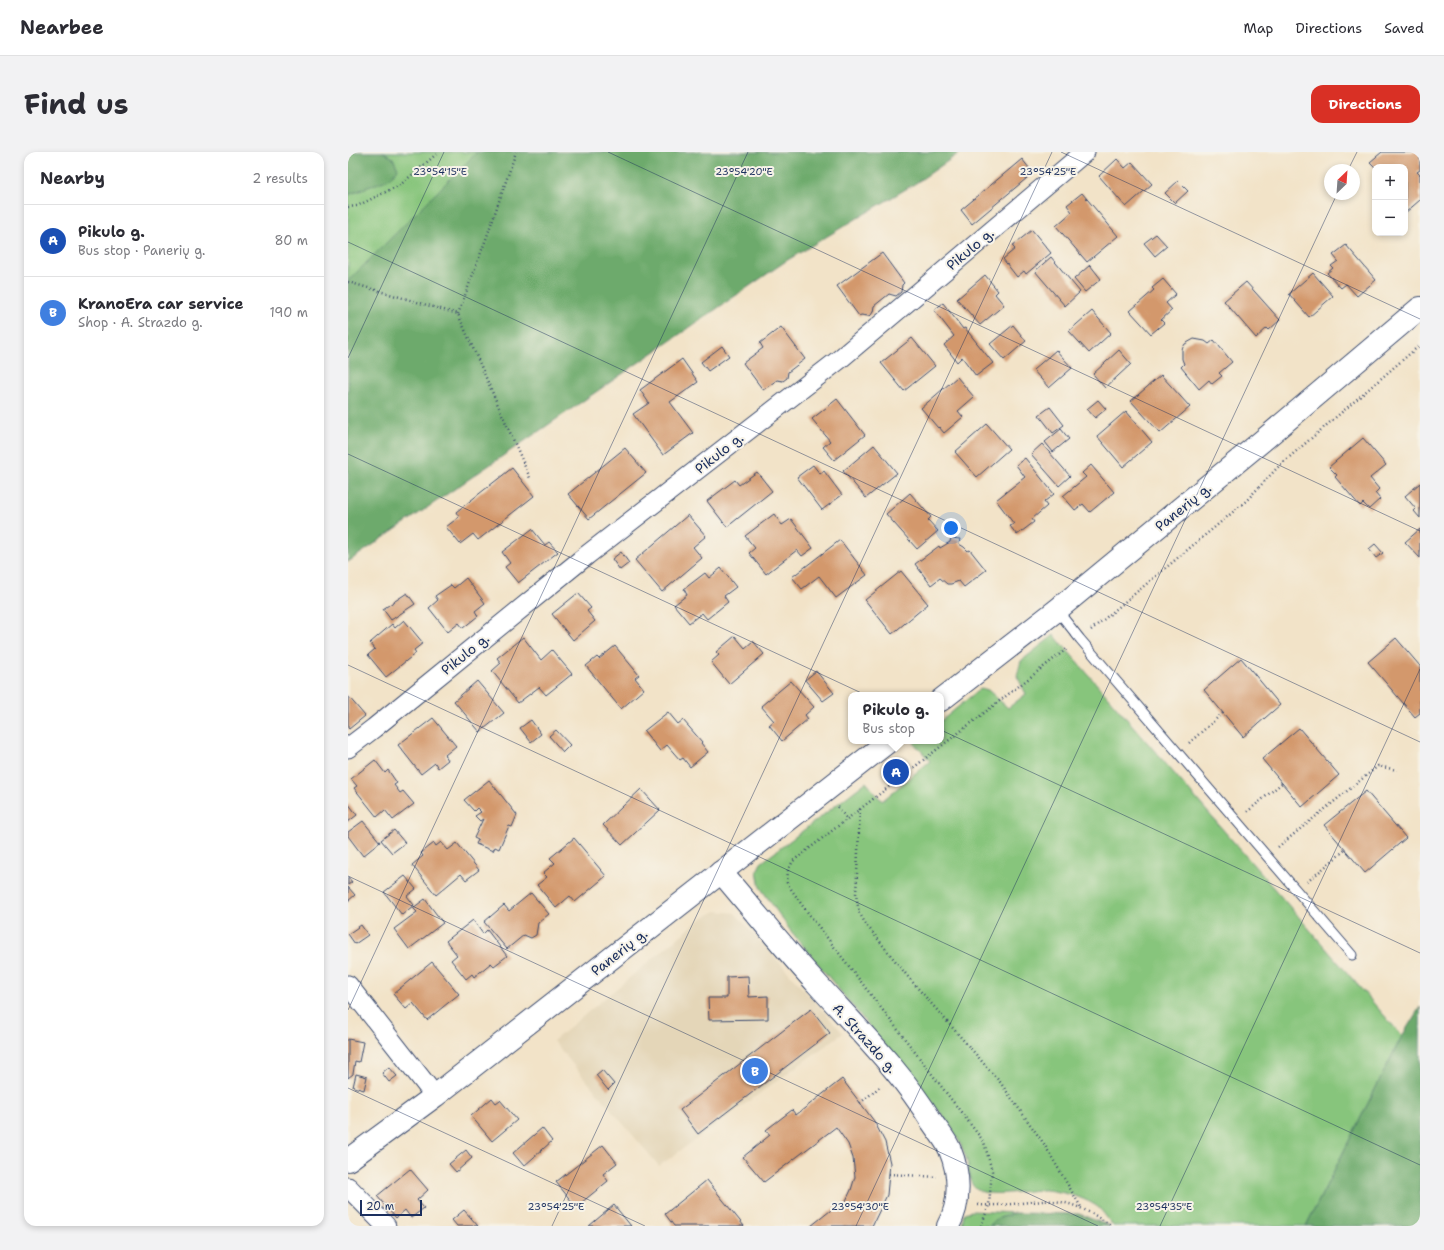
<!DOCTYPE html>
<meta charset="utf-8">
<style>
body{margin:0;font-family:"Shantell Sans",sans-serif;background:#f2f2f3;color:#2b2b33}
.controls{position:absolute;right:12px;top:12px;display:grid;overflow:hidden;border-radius:8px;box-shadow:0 2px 6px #0003}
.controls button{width:36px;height:36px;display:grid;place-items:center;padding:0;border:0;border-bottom:1px solid #e1e1e2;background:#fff;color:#2b2b33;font:20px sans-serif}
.compass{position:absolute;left:976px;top:12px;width:36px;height:36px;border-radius:50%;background:#fff;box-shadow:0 2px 6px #0003;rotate:25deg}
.scale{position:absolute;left:12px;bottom:10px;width:62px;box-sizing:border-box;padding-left:4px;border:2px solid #1b2f5e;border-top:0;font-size:11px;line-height:14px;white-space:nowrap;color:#1b2f5e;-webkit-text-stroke:3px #f7f3e8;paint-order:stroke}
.you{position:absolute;left:603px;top:376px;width:14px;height:14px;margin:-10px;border:3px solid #fff;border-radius:50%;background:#1a73e8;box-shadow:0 0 0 6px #1a73e833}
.badge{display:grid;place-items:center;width:26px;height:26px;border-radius:50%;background:#d93025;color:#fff;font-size:13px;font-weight:700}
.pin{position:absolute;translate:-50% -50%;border:2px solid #fff;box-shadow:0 1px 4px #0006}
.popup{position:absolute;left:500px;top:540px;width:96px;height:52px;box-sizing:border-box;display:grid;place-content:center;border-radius:8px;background:#fff;filter:drop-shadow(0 1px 3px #0005);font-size:13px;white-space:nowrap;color:#7c7c81}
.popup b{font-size:15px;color:#2b2b33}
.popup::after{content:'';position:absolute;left:50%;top:100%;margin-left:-8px;border:8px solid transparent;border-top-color:#fff}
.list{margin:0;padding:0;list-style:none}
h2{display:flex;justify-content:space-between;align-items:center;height:52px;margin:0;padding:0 16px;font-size:17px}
h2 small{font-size:13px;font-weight:400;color:#7c7c81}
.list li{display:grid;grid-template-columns:26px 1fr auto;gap:12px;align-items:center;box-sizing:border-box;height:72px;padding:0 16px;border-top:1px solid #e1e1e2}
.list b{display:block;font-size:15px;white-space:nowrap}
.list p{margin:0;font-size:13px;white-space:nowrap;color:#7c7c81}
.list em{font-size:13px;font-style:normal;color:#7c7c81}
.map{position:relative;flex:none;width:1072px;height:1074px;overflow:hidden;border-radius:12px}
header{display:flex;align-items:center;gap:24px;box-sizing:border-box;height:56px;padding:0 20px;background:#fff;border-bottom:1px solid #e1e1e2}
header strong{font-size:19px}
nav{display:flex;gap:22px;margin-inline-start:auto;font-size:14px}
.intro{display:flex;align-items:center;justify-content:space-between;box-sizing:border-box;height:96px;padding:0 24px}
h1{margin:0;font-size:28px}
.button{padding:10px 18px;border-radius:12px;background:#d93025;color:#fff;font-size:14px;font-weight:700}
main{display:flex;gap:24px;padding:0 24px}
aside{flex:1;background:#fff;border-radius:12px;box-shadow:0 2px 6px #0003}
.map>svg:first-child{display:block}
.built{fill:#e4d6b8}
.green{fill:#87c57c;stroke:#517a6d}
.forest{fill:#6daa6c;stroke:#446c65}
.building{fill:#d3986c}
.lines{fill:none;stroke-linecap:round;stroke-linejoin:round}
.lane-casing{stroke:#3b4a6e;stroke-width:11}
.street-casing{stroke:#3b4a6e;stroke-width:21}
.secondary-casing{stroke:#3b4a6e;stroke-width:24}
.path{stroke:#3b4a6e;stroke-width:2.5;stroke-dasharray:1 3;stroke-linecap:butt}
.lane{stroke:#fff;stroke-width:9}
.street{stroke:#fff;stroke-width:19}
.secondary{stroke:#fff;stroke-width:22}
.ticks{fill:none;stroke:#1b2f5e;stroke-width:1;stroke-opacity:0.45}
.labels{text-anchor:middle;stroke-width:4;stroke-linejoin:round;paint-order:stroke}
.street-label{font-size:14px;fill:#1b2f5e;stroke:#f7f3e8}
.ticks-label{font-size:10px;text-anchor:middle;fill:#1b2f5e;stroke:#f7f3e8;stroke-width:4;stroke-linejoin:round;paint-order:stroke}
</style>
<header>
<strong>Nearbee</strong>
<nav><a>Map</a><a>Directions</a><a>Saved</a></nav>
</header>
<div class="intro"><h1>Find us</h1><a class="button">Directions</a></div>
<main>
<aside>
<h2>Nearby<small>2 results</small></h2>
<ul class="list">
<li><span class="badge" style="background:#1a4fb4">A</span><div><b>Pikulo g.</b><p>Bus stop · Panerių g.</p></div><em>80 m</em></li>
<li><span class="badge" style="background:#3f7fe0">B</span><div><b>KranoEra car service</b><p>Shop · A. Strazdo g.</p></div><em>190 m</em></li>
</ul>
</aside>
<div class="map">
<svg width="1072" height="1074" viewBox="0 0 1072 1074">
<rect width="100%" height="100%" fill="#f7f3e8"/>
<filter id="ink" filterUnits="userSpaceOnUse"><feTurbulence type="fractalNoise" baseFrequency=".025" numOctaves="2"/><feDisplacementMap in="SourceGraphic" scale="8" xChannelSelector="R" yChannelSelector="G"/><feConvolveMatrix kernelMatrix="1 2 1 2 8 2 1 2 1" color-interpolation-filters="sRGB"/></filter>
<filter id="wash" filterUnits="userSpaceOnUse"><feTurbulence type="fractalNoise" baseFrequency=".012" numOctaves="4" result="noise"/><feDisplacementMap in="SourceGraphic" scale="16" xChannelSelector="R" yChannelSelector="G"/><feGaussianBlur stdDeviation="0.9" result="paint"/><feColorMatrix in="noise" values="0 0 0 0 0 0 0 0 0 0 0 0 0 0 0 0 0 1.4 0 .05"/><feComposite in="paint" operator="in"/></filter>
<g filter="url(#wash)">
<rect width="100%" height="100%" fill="#f2e3c8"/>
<path class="built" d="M369,759L387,761L495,881L311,1014L205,889L354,766Z"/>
<g class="green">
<path d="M35,0H129L0,129V43L17,37L45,6Z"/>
<path d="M706,483L1054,884L958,1074H765C760,1068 754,1057 747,1053C732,1044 715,1040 698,1038C682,1037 636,1048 626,1035C620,1028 621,1017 619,1009C615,995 608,983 600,970L442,778L412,735L409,719L413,711L518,630L534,649L582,609L566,591L568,589H593V569L633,536L640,538L660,556L678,542L669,524L673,509Z"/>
<path d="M624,1059L666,1061L646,1068L642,1074H614L616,1061Z"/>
</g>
<g class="forest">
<path d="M0,0H35L45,6L50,17L41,27L0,43Z"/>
<path d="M129,0H613L568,31L438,109L235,249L0,410V129Z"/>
<path d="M1072,855V1074H958L1054,884Z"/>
<path d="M666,1061L731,1062L762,1074H642L646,1068Z"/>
</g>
<g id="blocks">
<g class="building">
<path d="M1034,0H1069L1072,3V18L1069,20L1072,23V48L1057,61V15H1027L1022,10Z"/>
<path d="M674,7L685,21L624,72L613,58Z"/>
<path d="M769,7L777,16L784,10L804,32L778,55L751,24Z"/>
<path d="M830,29L840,39L827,51L817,41Z"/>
<path d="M734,41L770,84L739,110L708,74L724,60L719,53Z"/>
<path d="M684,78L703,101L678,122L676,119L669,125L655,107L667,97L664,94Z"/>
<path d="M808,82L819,94L807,104L796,91Z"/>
<path d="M998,93L1028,128L1009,144L998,132L993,136L979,121L985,116L983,114L990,109L985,103Z"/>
<path d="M534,101L556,131L554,133L553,140L548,144L541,142L526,154L525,160L523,163L520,164L513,163L511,164L489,134Z"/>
<path d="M703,105L732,140L717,154L687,119Z"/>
<path d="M742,113L753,127L737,140L726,127Z"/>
<path d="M965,121L985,144L961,165L941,142Z"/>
<path d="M637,123L650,139L647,142L656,153L632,173L609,147Z"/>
<path d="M815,127L828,142L818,151L824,158L813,168L816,171L803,182L782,159L806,138L804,136Z"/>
<path d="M898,130L932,168L921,178L919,176L908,186L876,149Z"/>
<path d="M595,151L615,177L617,176L645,211L628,224L614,205L609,210L596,193L606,184L586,158Z"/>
<path d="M744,159L763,181L741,201L721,179Z"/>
<path d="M665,173L678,189L656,208L642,192Z"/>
<path d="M433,175L457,207L440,220L439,226L435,229L429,228L415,238L395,211L415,196L412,191Z"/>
<path d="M564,186L587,214L556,239L533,211Z"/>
<path d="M846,187L857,189L861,192L866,188L884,210L871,221L874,224L864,232L861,228L851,237L833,215L836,212L834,207V197L837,192Z"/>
<path d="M374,194L381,204L360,219L353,210Z"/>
<path d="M708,198L724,216L701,236L685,218Z"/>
<path d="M771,198L783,212L757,236L745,222Z"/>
<path d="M334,207L350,230L322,250L345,281L315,303L285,262L301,251L292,238Z"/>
<path d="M813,223L842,255L812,281L783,249Z"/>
<path d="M609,225L626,245L610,259L615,265L596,281L591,275L590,276L573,256Z"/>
<path d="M489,247L517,283L486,308L475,295L482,289L464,267Z"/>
<path d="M750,248L758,257L747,266L739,257Z"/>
<path d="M702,255L716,273L705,281L691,263Z"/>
<path d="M778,259L804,290L775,315L749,284Z"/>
<path d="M639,272L661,297L629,325L607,300Z"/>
<path d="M713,277L721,287L705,300L697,290Z"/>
<path d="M1015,286L1038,313L1022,326L1031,337L1027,341L1032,347L1021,357L1015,351L1012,354L987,325L989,323L981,315Z"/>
<path d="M694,292L722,324L711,334L683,302Z"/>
<path d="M526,293L549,321L518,346L495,319Z"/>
<path d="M277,296L298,321L241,367L220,342Z"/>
<path d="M677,306L706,342L696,350L699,354L684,367L686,370L669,383L662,374L666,372L648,348L677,325L668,313Z"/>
<path d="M465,313L472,322L476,319L494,343L474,358L449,325Z"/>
<path d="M743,313L766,340L742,360L735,352L727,358L715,344L738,325L734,321Z"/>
<path d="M164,316L186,344L130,388L125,382L112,392L98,375L111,365L108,360Z"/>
<path d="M409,320L424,339L379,375L359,349L387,328L391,333Z"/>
<path d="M1072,331V366L1066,359L1068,357L1057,344Z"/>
<path d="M562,341L583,365L580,368L590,379L569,397L538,362Z"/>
<path d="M426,362L434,373L443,367L465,396L454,404L449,398L418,422L401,401L407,396L397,384Z"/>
<path d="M340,363L358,384L345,395L354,406L314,440L287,408Z"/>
<path d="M184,377L197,393L201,390L210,400L170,431L157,415L162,411L154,400Z"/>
<path d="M1072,377V406L1057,390Z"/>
<path d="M603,386L612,387L611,392L616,395L620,399L622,398L638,418L616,435L611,429L603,432H599L592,426L583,433L567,412L591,394L592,396L602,390Z"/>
<path d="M492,388L519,423L488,446L471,424L454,437L444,425Z"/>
<path d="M1027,392L1035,401L1028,406L1021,397Z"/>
<path d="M273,400L281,411L272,418L264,407Z"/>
<path d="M373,416L388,435L376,444L380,450L359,467L354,461L341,471L326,453L339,443L336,437L357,421L361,426Z"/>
<path d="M553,419L580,452L544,482L517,448Z"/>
<path d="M118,426L137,451L127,459L130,464L115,476L111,471L100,480L81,456L90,448L87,444L103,433L106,436Z"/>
<path d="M59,441L67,452L43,468L35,457Z"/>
<path d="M230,441L243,456L239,459L247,469L225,488L204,462Z"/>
<path d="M56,468L75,491L66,498L68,501L38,525L20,503L27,497L22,491L44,472L47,476Z"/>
<path d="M387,484L397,496L405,489L416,502L381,532L363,510L371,503L368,500Z"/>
<path d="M175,485L193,508L204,498L224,522L198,543L191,535L170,551L144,519L153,511L149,506Z"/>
<path d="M1048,486L1072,514V561L1067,565L1020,510Z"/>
<path d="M267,494L291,523L287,526L296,537L273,557L238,514L249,505L251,507Z"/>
<path d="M893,506L932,553L895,585L856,538Z"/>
<path d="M468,519L486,541L475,549L457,528Z"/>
<path d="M129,529L156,561L132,580L106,549Z"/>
<path d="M443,529L466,555L457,563L460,567L434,589L421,573L426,569L413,554Z"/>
<path d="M0,544L17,564L1,577L0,576Z"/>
<path d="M320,560L330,572L335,568L354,590L353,591L360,600L342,615L335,606L332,608L319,593L312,599L296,579Z"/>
<path d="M85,566L108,594L97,603L100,608L90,616L87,611L73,622L50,593Z"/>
<path d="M183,568L193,582L183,590L172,576Z"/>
<path d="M951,576L991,623L954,655L914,607Z"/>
<path d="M208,578L222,593L215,600L201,584Z"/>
<path d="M27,608L37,621L40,618L49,631L46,633L52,641L55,639L66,652L45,668L37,658L29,665L6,636L9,634L3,627Z"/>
<path d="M141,628L169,663L164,675L161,674L151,697L147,695L145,699L128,692L130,688L126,686L135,667L132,669L127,664L133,660L129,656L126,659L116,648Z"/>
<path d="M293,637L312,658L274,693L255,673Z"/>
<path d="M1018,639L1058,686L1017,721L976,673Z"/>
<path d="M0,651L9,663L0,670Z"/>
<path d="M15,669L32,690L15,704L0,684V680Z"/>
<path d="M46,678L57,691L44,701L33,688Z"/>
<path d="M226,686L258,724L227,750L222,744L208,756L189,733L199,725L195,721L207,711L202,706Z"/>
<path d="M93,690L100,698L109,691L131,718L118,728L113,722L88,743L64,713L75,704L73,701L86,691L88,694Z"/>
<path d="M57,724L68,737L59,744L66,753L54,763L36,740Z"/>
<path d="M0,725L4,730L0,733Z"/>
<path d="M0,735L7,743L0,749Z"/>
<path d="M183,741L201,762L190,771L188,783L183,786L176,783L159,797L136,770L156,753L161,759Z"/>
<path d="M77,747L95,771L61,797L46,777L69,760L65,756Z"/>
<path d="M125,768L135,782L139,778L159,804L146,814L143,811L126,825L124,822L118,827L103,808L109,803L98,789Z"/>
<path d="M13,773L20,783L7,792L0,782Z"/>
<path d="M84,810L111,842L79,868L65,851L58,857L45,842Z"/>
<path d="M400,824L401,845L420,844V867L361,868L360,846H379V825Z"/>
<path d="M463,857L482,881L350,982L332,958Z"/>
<path d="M0,887L15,890L11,910L7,909L5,922L0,926Z"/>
<path d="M41,915L49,924L41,930L34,921Z"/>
<path d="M254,918L266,932L260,938L248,923Z"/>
<path d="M8,922L19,925L16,938L5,935Z"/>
<path d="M494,927L526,969L537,990L542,1011L539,1043L524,1074H463L487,1055L496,1053L503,1038L507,1025L505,1006L500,992L488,975L416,1030L395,1005L422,983L418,978L444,958L448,963Z"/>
<path d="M144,946L148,951L152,948L169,968L144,989L123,964Z"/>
<path d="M194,976L204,989L176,1014L165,1001Z"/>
<path d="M255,993L269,1011L255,1022L260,1029L228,1055L208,1030Z"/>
<path d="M118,998L124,1006L108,1020L101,1012Z"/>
<path d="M62,1017L80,1038L69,1048L76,1056L63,1066L57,1058L48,1066L29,1044Z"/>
<path d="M359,1028L371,1043L396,1074H326L317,1062Z"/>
<path d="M266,1053L283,1074H241Z"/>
<path d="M116,1058L130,1074H109L104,1068Z"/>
</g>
</g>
</g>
<g filter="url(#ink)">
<use href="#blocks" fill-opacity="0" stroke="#3b4a6e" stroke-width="1"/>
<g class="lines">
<defs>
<path id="lane" d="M709,458L732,487L1004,803"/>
<g id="street">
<path d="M0,596L26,576L239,403L492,207L737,0"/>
<path d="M0,833L87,944"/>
<path d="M0,1035L38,1074"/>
</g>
<g id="secondary">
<path d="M593,548L709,458L913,290L1072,156"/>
<path d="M373,720C405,758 437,797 470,833C510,877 553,919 584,970C590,979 598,988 602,998C612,1022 613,1051 600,1074"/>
<path d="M0,1008L87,944L541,589"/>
</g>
</defs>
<use href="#lane" class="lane-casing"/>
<use href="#street" class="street-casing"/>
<use href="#secondary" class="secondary-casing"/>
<g class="path">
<path d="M0,55L9,54L52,33L91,0"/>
<path d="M0,130L110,162L182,326"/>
<path d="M110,162L138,87L168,0"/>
<path d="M743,478L897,350L931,314L1072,193"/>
<path d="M841,591L875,561"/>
<path d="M490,655L499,667"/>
<path d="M512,657L508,742L511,760L517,771L561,826L652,930L696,992L734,1057"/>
<path d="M899,660L934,631"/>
<path d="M930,695L1030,614L1049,618"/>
<path d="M959,730L997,698"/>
<path d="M512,951L533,934"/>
<path d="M541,1022L589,1025"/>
<path d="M630,1053C647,1054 665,1052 682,1050C690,1050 697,1048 704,1049C726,1050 746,1062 764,1074"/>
<path d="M633,1074L641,1053L644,1019L636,990L454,753L439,731L440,718L445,709L720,496"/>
</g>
<use href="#lane" class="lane"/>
<use href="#street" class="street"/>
<use href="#secondary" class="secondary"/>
</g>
</g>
<path class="ticks" d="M260,0L1072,379M713,0L1072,167M1000,18L1009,0M0,90L1072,590M0,206L96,0M0,302L1072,801M0,513L1072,1013M0,724L750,1074M0,858L400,0M0,936L297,1074M204,1074L704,0M508,1074L989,42M812,1074L1072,517"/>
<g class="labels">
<g class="street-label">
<text transform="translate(622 97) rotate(-40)" y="5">Pikulo g.</text>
<text transform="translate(371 301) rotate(-38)" y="5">Pikulo g.</text>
<text transform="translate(835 355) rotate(-39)" y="5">Panerių g.</text>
<text transform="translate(117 502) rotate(-39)" y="5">Pikulo g.</text>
<text transform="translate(271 800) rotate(-38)" y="5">Panerių g.</text>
<text transform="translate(517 886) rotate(48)" y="5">A. Strazdo g.</text>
</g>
</g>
<g class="ticks-label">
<text x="92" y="23">23°54'15"E</text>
<text x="396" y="23">23°54'20"E</text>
<text x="700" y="23">23°54'25"E</text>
<text x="208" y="1058">23°54'25"E</text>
<text x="512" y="1058">23°54'30"E</text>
<text x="816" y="1058">23°54'35"E</text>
</g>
</svg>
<div class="controls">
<button>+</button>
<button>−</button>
</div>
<svg class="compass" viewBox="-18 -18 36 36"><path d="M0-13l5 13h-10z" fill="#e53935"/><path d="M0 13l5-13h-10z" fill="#7c7c81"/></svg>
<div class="scale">20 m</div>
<div class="you"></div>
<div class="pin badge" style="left:548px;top:620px;background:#1a4fb4">A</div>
<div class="popup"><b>Pikulo g.</b>Bus stop</div>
<div class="pin badge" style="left:407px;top:919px;background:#3f7fe0">B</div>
</div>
</main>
